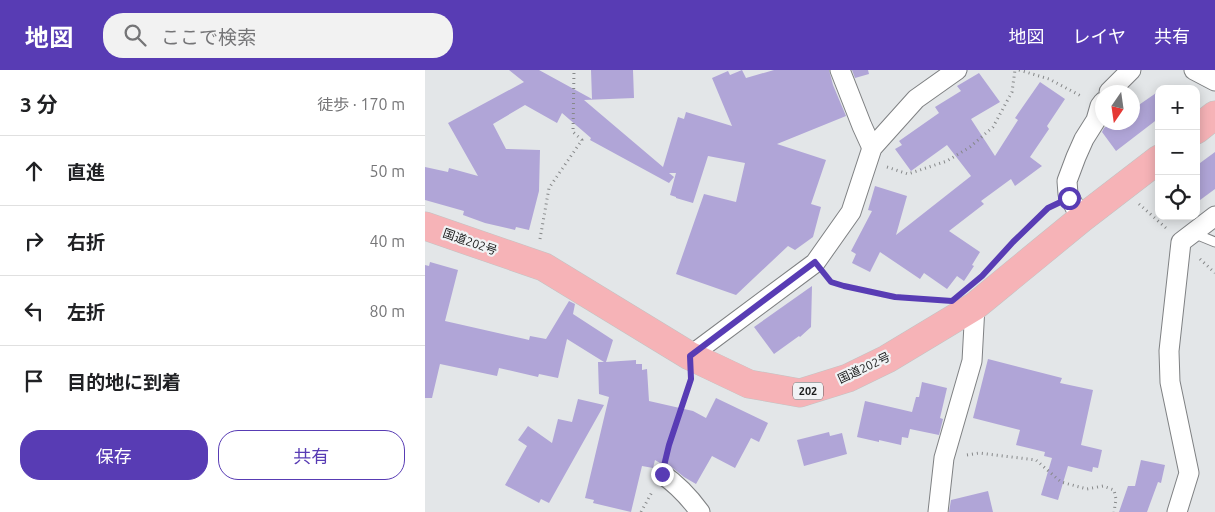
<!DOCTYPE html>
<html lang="ja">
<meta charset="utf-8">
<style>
body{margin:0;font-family:Ubuntu,"Noto Sans JP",sans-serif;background:#f2f2f2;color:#202124}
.controls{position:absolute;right:15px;top:15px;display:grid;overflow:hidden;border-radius:10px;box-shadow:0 2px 12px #0003}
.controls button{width:45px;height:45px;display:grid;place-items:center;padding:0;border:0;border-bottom:1px solid #e0e0e0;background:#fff;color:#202124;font:25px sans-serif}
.compass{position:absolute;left:670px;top:15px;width:45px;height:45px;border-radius:50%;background:#fff;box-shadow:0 2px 12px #0003;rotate:193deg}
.stop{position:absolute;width:15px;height:15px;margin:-11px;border:4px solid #583cb4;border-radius:50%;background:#fff}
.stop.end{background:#583cb4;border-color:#fff;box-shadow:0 1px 5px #0008}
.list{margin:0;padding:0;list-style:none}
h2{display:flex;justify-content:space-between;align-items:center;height:65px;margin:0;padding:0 20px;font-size:21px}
h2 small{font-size:16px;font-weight:400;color:#757577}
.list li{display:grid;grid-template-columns:32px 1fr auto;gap:15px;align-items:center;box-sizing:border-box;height:70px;padding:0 20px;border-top:1px solid #e0e0e0}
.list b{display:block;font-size:19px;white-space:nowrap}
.list em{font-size:16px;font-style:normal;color:#757577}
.actions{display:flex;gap:10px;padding:15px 20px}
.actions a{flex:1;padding:11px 0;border:1px solid #583cb4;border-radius:20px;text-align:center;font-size:18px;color:#583cb4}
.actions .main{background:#583cb4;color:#fff}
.icon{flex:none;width:28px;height:28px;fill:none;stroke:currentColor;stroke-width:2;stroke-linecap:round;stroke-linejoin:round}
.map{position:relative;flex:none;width:790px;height:442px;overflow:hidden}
header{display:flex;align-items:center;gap:30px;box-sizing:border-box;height:70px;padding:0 25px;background:#583cb4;color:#fff}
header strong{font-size:24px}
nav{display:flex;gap:28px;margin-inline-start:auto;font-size:18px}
.search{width:350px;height:45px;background:#f2f2f2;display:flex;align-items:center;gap:12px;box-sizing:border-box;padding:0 18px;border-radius:20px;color:#757577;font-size:19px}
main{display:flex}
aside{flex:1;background:#fff}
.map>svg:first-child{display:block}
.building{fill:#b0a5d7}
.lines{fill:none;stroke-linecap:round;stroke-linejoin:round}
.service-casing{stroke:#7f8183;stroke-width:11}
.minor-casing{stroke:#7f8183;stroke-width:21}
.trunk-casing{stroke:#c3c3c3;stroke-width:29}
.path{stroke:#868889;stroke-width:3;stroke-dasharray:1 4;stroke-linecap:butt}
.service{stroke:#fff;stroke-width:9}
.minor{stroke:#fff;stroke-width:19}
.trunk{stroke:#f6b3b7;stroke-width:28}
.route{stroke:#583cb4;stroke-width:6}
.labels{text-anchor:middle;stroke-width:4.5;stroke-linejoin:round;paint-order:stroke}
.shield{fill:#f1f3f5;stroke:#5a5b5c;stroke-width:1}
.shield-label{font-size:11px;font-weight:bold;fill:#191a1a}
.street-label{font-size:12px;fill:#191a1a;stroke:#f1f3f5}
</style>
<header>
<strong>地図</strong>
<div class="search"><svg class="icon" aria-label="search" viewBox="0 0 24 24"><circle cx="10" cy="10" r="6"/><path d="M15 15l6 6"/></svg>ここで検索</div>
<nav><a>地図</a><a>レイヤ</a><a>共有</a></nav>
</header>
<main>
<aside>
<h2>3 分<small>徒歩 · 170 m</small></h2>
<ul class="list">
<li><svg class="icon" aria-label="ahead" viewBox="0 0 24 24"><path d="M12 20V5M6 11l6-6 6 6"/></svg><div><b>直進</b></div><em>50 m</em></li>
<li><svg class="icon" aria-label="right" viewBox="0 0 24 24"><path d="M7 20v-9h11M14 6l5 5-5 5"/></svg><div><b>右折</b></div><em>40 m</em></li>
<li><svg class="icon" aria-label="left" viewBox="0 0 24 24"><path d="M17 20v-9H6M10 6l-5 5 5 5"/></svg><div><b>左折</b></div><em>80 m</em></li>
<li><svg class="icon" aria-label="arrive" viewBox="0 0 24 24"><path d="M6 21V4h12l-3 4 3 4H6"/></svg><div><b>目的地に到着</b></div></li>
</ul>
<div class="actions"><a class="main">保存</a><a>共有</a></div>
</aside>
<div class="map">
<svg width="790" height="442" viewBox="0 0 790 442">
<rect width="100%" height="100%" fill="#e3e6e8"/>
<g class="building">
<path d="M84,0H114L167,29L166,0H208L209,28L159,30L238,97L253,47L259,49L261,42L307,56L287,8L303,1L305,5L317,0L321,8L349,0H404L408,15L421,46L352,74L401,90L386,134L396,137L388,167L370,180L363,176L311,225L251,204L279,124L311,132L320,93L283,86L268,133L251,128V127L245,125L251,103H244L249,107L244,113L165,70L166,68L137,43L132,53L100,35L68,54L81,79L115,80L114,121L104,160L91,157L90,160L60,153L38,145L39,141L0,130V97L23,102L24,98L53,106L23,53L99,12Z"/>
<path d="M427,0H443L444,4L430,8Z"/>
<path d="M554,3L575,32L546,49L570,86L593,50L590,48L615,12L640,29L622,56L624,59L605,87L617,96L590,116L586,109L556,131L559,134L524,161L555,182L547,195L549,196L539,211L532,206L522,219L499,203L495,209L455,182L445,202L427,193L431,184L426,181L447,141L443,140L450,116L482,126L471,165L546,106L522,75L486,101L470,79L477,75L474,71L514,43L510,37L536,21L532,16Z"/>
<path d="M734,21V48L691,81L677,62L679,58L687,52H708V39Z"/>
<path d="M790,82V119L771,133V96Z"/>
<path d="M5,192L33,200L20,251L100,269L104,270L105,266L121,269L144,231L150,234L148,244L188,270L181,292L211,290V294H217V300L222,299L224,331L268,341L281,348L291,328L343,353L334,372L326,368L310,398L287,386L271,414L259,407L244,395L239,393H235L230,390L228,398L217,396L206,442L168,433L169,430L160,428L184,327L174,324L173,292H179L142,269L133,308L114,304L113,307L74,298L72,306L15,294L7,328H0V195L4,196Z"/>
<path d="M387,216L386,257L375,267L374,266L349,284L329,257Z"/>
<path d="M563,289L637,308L635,313L668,320L656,375L677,380L673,398L668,397L667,402L643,396L633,430L616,425L627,388L619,386L620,382L591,375L595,360L548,348Z"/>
<path d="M497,312L522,318L515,348L518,349L514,365L485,359L483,368L477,367L476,375L454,370V372L432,367L440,331L487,342L491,327H494Z"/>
<path d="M153,329L179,335L124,433L116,429L114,433L80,415L102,376L93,370L103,356L127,373L133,349L147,352Z"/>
<path d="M404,362L405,366L417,363L422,384L379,396L372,370Z"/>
<path d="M716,390L740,395L736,413L733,412L722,442H694L703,416H710Z"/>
<path d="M563,421L568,442H524L526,430Z"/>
</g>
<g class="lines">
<defs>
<path id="service" d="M768,163L790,172"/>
<g id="minor">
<path d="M415,0L437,56L447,78"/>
<path d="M769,0L790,11"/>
<path d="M684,22L706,0"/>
<path d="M656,149L643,124L642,111L651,87L659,69L671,50L675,36L678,32"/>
<path d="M265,286L390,193L426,142L447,78L491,29L532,0"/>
<path d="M237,404C253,415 264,427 275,442"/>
<path d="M513,442L519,388L547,291L550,236"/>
<path d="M752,442L764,403L745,312L744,281L756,172L790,146"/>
</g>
<g id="trunk">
<path d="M771,60L790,45"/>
<path d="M0,156L119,197L265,286L324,314L375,323L423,308L462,289L550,236L656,149L734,89"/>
</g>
</defs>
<use href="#service" class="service-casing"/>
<use href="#minor" class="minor-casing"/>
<use href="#trunk" class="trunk-casing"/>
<g class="path">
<path d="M594,0L624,9L658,27"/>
<path d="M462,97L483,104L522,91L545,77L568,57L587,22L590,0"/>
<path d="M714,134L741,158"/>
<path d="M601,160L623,138L628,136"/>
<path d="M115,169L124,118L157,70L148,62L149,0"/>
<path d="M775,189L790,203"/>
<path d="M403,208C415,222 491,228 511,230"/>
<path d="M242,384L265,314"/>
<path d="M542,385L554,383L611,390L636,412L662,419L678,416L689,420L691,429L689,442"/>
<path d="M216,442L227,422"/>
</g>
<use href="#service" class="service"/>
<use href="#minor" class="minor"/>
<use href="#trunk" class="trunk"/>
</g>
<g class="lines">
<path class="route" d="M237,404L244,375L266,309L265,286L390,192L406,212L419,216L470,227L527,231L557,206L588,172L623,138L644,128"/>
</g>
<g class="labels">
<rect class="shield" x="368" y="312.5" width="30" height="17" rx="4"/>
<g class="shield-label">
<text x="383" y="325">202</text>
</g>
<g class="street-label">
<text transform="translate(45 172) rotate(19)" y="4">国道202号</text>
<text transform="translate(439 298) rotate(-25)" y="4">国道202号</text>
</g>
</g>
</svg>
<div class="controls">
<button>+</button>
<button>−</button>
<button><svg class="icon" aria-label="locate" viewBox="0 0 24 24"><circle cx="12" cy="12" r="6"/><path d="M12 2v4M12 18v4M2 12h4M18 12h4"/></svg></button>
</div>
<svg class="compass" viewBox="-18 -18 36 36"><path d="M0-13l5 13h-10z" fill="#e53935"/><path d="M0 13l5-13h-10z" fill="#757577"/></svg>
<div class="stop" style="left:644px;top:128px"></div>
<div class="stop end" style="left:237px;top:404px"></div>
</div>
</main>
